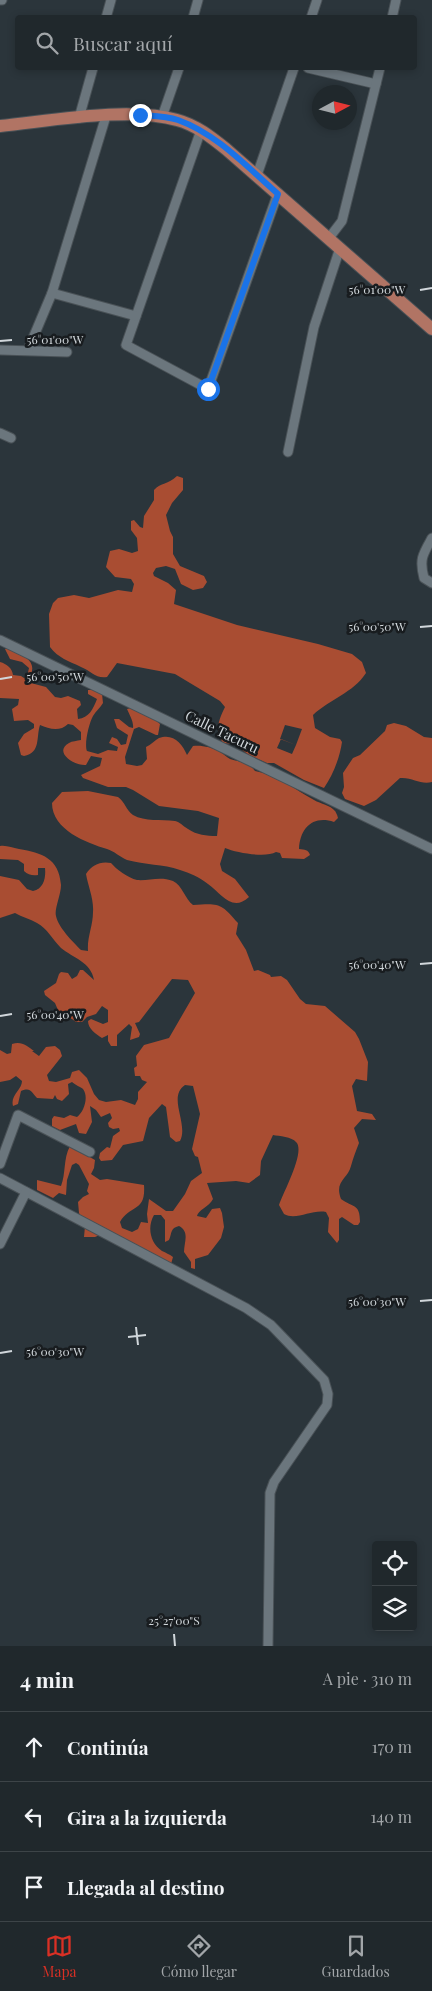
<!DOCTYPE html>
<html lang="es">
<meta charset="utf-8">
<style>
body{margin:0;font-family:"Playfair Display",serif;background:#283034;color:#f1f3f6}
.controls{position:absolute;right:15px;bottom:15px;display:grid;overflow:hidden;border-radius:5px;box-shadow:0 2px 8px #0003}
.controls button{width:45px;height:45px;display:grid;place-items:center;padding:0;border:0;border-bottom:1px solid #3d4448;background:#20282c;color:#f1f3f6;font:25px sans-serif}
.compass{position:absolute;left:312px;top:85px;width:45px;height:45px;border-radius:50%;background:#20282c;box-shadow:0 2px 8px #0003;rotate:83deg}
.stop{position:absolute;width:15px;height:15px;margin:-11px;border:4px solid #1a73e8;border-radius:50%;background:#fff}
.stop.end{background:#1a73e8;border-color:#fff;box-shadow:0 1px 5px #0008}
.list{margin:0;padding:0;list-style:none}
h2{display:flex;justify-content:space-between;align-items:center;height:65px;margin:0;padding:0 20px;font-size:21px}
h2 small{font-size:16px;font-weight:400;color:#a2a6a9}
.list li{display:grid;grid-template-columns:32px 1fr auto;gap:15px;align-items:center;box-sizing:border-box;height:70px;padding:0 20px;border-top:1px solid #3d4448}
.list b{display:block;font-size:19px;white-space:nowrap}
.list em{font-size:16px;font-style:normal;color:#a2a6a9}
.icon{flex:none;width:28px;height:28px;fill:none;stroke:currentColor;stroke-width:2;stroke-linecap:round;stroke-linejoin:round}
.map{position:relative;flex:none;width:432px;height:1646px;overflow:hidden}
.search{position:absolute;background:#20282c;box-shadow:0 2px 8px #0003;left:15px;right:15px;top:15px;height:55px;display:flex;align-items:center;gap:12px;box-sizing:border-box;padding:0 18px;border-radius:5px;color:#a2a6a9;font-size:19px}
.sheet{height:275px;background:#20282c}
nav{display:flex;justify-content:space-around;align-items:center;box-sizing:border-box;height:70px;border-top:1px solid #3d4448;background:#20282c;font-size:14px;color:#a2a6a9}
nav a{display:grid;justify-items:center;gap:2px}
nav .on{color:#d93025}
.map>svg:first-child{display:block}
.forest{fill:#a94d32;fill-rule:evenodd}
.lines{fill:none;stroke-linecap:round;stroke-linejoin:round}
.street-casing{stroke:#495156;stroke-width:11}
.primary-casing{stroke:#495156;stroke-width:14}
.street{stroke:#6b767d;stroke-width:9}
.primary{stroke:#b17464;stroke-width:12}
.route{stroke:#1a73e8;stroke-width:6}
.ticks{fill:none;stroke:#d1d7db;stroke-width:2}
.labels{text-anchor:middle;stroke-width:5;stroke-linejoin:round;paint-order:stroke}
.street-label{font-size:14px;fill:#d1d7db;stroke:#181c1f}
.ticks-label{font-size:12px;text-anchor:middle;fill:#d1d7db;stroke:#181c1f;stroke-width:5;stroke-linejoin:round;paint-order:stroke}
</style>
<div class="map">
<svg width="432" height="1646" viewBox="0 0 432 1646">
<rect width="100%" height="100%" fill="#2b353b"/>
<g class="forest">
<path d="M177,476L183,478V490L172,503L166,515L170,531L173,537V554L180,566L204,576L207,582L203,588L193,590L181,584L175,569L166,566L156,568L153,573L154,576L168,583L176,590L174,604L237,625L318,644L352,654L362,662L366,673C353,693 330,699 313,715L315,728L330,737L340,739L342,742C340,757 333,775 324,788L304,780L274,763H267L249,755L234,744L223,743C214,731 219,719 225,707L220,701L175,674L117,663L107,677C96,679 91,671 81,667C69,661 58,658 50,647L49,614L53,603L58,598L74,595L89,598L118,590L132,592L134,584L131,579L115,577L106,567L110,551L119,549L132,553L138,551L137,538L131,530V521L134,520L140,527L143,528L144,516L154,500V490C161,482 168,485 177,476ZM285,725L302,729L296,745L280,739ZM281,739L296,745L292,754L277,748Z"/>
<path d="M10,648C27,658 40,662 27,682L46,687L55,697L61,698L68,696L80,701L81,705L77,709L78,719C89,718 93,709 97,699L88,694V690H98L102,694L103,703C100,708 96,711 93,716C89,723 84,744 87,751L98,754L108,750L117,751L118,747L109,743L112,737L117,739L121,745L126,744L128,735L117,728L114,719H119L129,727L133,728C134,722 129,714 127,709L131,708C141,714 152,716 160,724L158,735H156L139,727L134,729L125,757L126,764L137,766L142,765L147,759L146,747C151,745 155,740 159,738C173,733 182,743 187,755L193,746C201,745 212,747 220,752C224,754 226,757 230,759C239,762 249,762 255,771C278,775 294,789 314,800C321,804 330,805 335,811C336,812 338,817 338,818L334,822C313,815 300,828 299,849C305,850 308,849 310,855L304,859L282,858L280,853L276,852C266,858 237,853 225,848L220,864L222,871L235,879L249,897C232,913 221,893 208,884C199,877 190,873 180,870C163,864 145,865 127,860C120,857 114,851 107,849C87,843 52,830 52,803L62,792L88,791L118,797C125,802 126,810 133,815C145,822 161,819 175,821C180,822 183,826 188,829C197,835 206,836 217,836L219,818L198,811L159,806L133,790L126,787H108L83,778L81,775L100,766L102,758L91,756L86,765C74,766 53,752 69,743C72,741 77,741 81,740V732L73,725L68,724C60,732 49,729 40,725C36,737 41,753 24,756L21,755L18,743L24,734L34,728V724L28,720L14,721L12,709L18,705L19,699L0,698V662C7,664 12,668 13,675L21,676L24,678L27,677L29,668L22,662L10,659L5,649Z"/>
<path d="M394,723L406,726L424,737L432,738V782C420,785 413,777 400,778L376,800L364,806L345,799L342,793L344,787L343,773L353,758L360,755L385,731L387,725Z"/>
<path d="M0,846C7,845 12,848 19,849C42,853 59,858 61,885C61,895 54,909 56,916C58,927 73,942 81,950L88,951C87,937 93,926 93,912C94,899 88,886 86,874C92,865 100,861 111,863C116,869 128,878 137,880C149,881 160,876 173,881C182,885 185,899 193,905C219,903 221,903 238,923L236,934L246,950L254,971L258,970L270,975L271,977L281,976L287,980L300,999L306,1004L325,1006L355,1032L359,1039L368,1062L367,1081L356,1079L352,1086L357,1111L372,1114L376,1120L362,1119L354,1128L359,1143C356,1151 353,1158 351,1166C348,1179 334,1181 341,1199C353,1208 360,1203 360,1222L358,1225H354L342,1217L339,1219V1240L337,1243L328,1232L329,1218L326,1212C312,1209 296,1221 284,1214L279,1205C283,1193 306,1151 296,1142C292,1137 279,1136 273,1135L261,1161L260,1175L249,1183L236,1181L207,1183L213,1199C209,1207 198,1210 197,1216L206,1218L212,1209L220,1208L222,1213L224,1227L221,1238L208,1255L195,1259V1269L191,1268V1262L184,1252C184,1242 190,1232 179,1226C170,1228 172,1233 169,1240L165,1242V1220L161,1215H154C147,1227 150,1243 162,1251C166,1253 169,1254 173,1257L171,1264L102,1234L95,1237H84L85,1226L79,1213L78,1202L83,1197L89,1194L87,1191L89,1184L79,1165L76,1163L72,1165L67,1180L66,1195L59,1193L53,1198L37,1190V1180L61,1186C66,1174 63,1159 70,1146L95,1160L94,1168L91,1174L100,1180L107,1179L144,1185C146,1213 130,1204 120,1222L122,1228L132,1232L138,1229L141,1222L148,1223L147,1214L149,1199L166,1211H173L185,1194L191,1181L202,1173L198,1157L195,1156L192,1149L200,1114L193,1086L185,1085C167,1097 189,1124 180,1141L176,1142L170,1137L166,1107L162,1104L149,1118L143,1141L123,1145L112,1160L101,1161L99,1158L100,1153L107,1147L110,1148L113,1136L120,1131L119,1128L113,1129L109,1127L108,1123L112,1118L110,1113L101,1117L96,1110L90,1106L92,1122L86,1134L79,1133L76,1124L60,1130L52,1126V1119L54,1116L64,1118L70,1115L77,1117C84,1112 89,1097 83,1089C81,1087 75,1085 72,1082L68,1084L69,1094L62,1101L57,1099L55,1095L53,1099L37,1098C31,1092 31,1087 21,1091L18,1104L13,1106C10,1095 22,1090 22,1081L16,1076L10,1080L0,1082V1050L7,1054L11,1053L12,1044C22,1041 27,1046 34,1051H32L39,1056L46,1047L55,1046L60,1050L62,1056L47,1075L49,1081L56,1082L70,1078L72,1072L79,1070L87,1078L94,1094L99,1100L106,1102L121,1100L135,1105L138,1099V1092L147,1082L142,1080L140,1076H135L134,1068L137,1066L136,1056L144,1045L169,1038L195,993L188,980L172,979L139,1022L135,1023L140,1034L139,1037L130,1040L132,1027L129,1024L117,1035V1046H111L108,1041V1035L102,1038C96,1034 88,1029 88,1021L91,1019L103,1024L108,1022V1010L102,1006L96,1014L87,1017L82,1022H76L72,1019L60,1015L55,1003L45,995L44,991L56,983L59,974L61,972L68,973L72,979L77,976L80,970H83L94,980C91,962 73,958 61,948C53,940 47,928 37,923C30,919 22,917 15,913L0,918V876L19,880L27,889L33,891C44,889 46,877 45,868H38V875C33,876 28,875 24,871V864L18,860L0,859Z"/>
</g>
<g class="lines">
<defs>
<g id="street">
<path d="M0,0H2"/>
<path d="M106,18L111,0"/>
<path d="M193,18L198,0"/>
<path d="M311,18L317,0"/>
<path d="M392,18L396,0"/>
<path d="M308,68L376,84"/>
<path d="M162,117L179,68"/>
<path d="M79,118L93,68"/>
<path d="M201,130L126,345L208,389L278,193"/>
<path d="M257,175L294,68"/>
<path d="M329,238L342,221L380,68"/>
<path d="M52,293L136,316"/>
<path d="M0,350L67,352"/>
<path d="M28,350L52,293L106,116"/>
<path d="M0,433L11,438"/>
<path d="M288,452L314,327L340,248"/>
<path d="M432,538C423,554 419,559 424,578L432,583"/>
<path d="M0,640L432,849"/>
<path d="M0,1164L18,1115L90,1152"/>
<path d="M0,1178L246,1308L271,1325L324,1380L328,1394L327,1405L274,1482L270,1493L268,1646"/>
<path d="M0,1244L26,1192"/>
</g>
<path id="primary" d="M0,126C50,121 130,106 177,120C196,125 211,137 226,149L432,329"/>
</defs>
<use href="#street" class="street-casing"/>
<use href="#primary" class="primary-casing"/>
<use href="#street" class="street"/>
<use href="#primary" class="primary"/>
</g>
<g class="lines">
<path class="route" d="M140,115C153,116 166,116 178,120C217,134 247,167 278,194L208,389"/>
</g>
<path class="ticks" d="M420,290L432,288M0,341L12,340M420,627L432,626M0,679L12,677M420,964L432,963M0,1016L12,1014M420,1301L432,1300M136,1327L138,1345M128,1337L146,1335M0,1353L12,1351M174,1634L175,1646"/>
<g class="labels">
<g class="street-label">
<text transform="translate(222 732) rotate(26)" y="5">Calle Tacuru</text>
</g>
</g>
<g class="ticks-label">
<text x="377" y="294">56°01'00"W</text>
<text x="55" y="344">56°01'00"W</text>
<text x="377" y="631">56°00'50"W</text>
<text x="55" y="681">56°00'50"W</text>
<text x="377" y="969">56°00'40"W</text>
<text x="55" y="1019">56°00'40"W</text>
<text x="377" y="1306">56°00'30"W</text>
<text x="55" y="1356">56°00'30"W</text>
<text x="174" y="1625">25°27'00"S</text>
</g>
</svg>
<div class="controls">
<button><svg class="icon" aria-label="locate" viewBox="0 0 24 24"><circle cx="12" cy="12" r="6"/><path d="M12 2v4M12 18v4M2 12h4M18 12h4"/></svg></button>
<button><svg class="icon" aria-label="layers" viewBox="0 0 24 24"><path d="M12 4l9 5-9 5-9-5zM3 14l9 5 9-5"/></svg></button>
</div>
<svg class="compass" viewBox="-18 -18 36 36"><path d="M0-13l5 13h-10z" fill="#e53935"/><path d="M0 13l5-13h-10z" fill="#a2a6a9"/></svg>
<div class="stop" style="left:208px;top:389px"></div>
<div class="stop end" style="left:140px;top:115px"></div>
<div class="search"><svg class="icon" aria-label="search" viewBox="0 0 24 24"><circle cx="10" cy="10" r="6"/><path d="M15 15l6 6"/></svg>Buscar aquí</div>
</div>
<section class="sheet">
<h2>4 min<small>A pie · 310 m</small></h2>
<ul class="list">
<li><svg class="icon" aria-label="ahead" viewBox="0 0 24 24"><path d="M12 20V5M6 11l6-6 6 6"/></svg><div><b>Continúa</b></div><em>170 m</em></li>
<li><svg class="icon" aria-label="left" viewBox="0 0 24 24"><path d="M17 20v-9H6M10 6l-5 5 5 5"/></svg><div><b>Gira a la izquierda</b></div><em>140 m</em></li>
<li><svg class="icon" aria-label="arrive" viewBox="0 0 24 24"><path d="M6 21V4h12l-3 4 3 4H6"/></svg><div><b>Llegada al destino</b></div></li>
</ul>
</section>
<nav>
<a class="on"><svg class="icon" aria-label="map" viewBox="0 0 24 24"><path d="M3 6l6-2 6 2 6-2v14l-6 2-6-2-6 2zM9 4v14M15 6v14"/></svg>Mapa</a>
<a><svg class="icon" aria-label="directions" viewBox="0 0 24 24"><path d="M12 3l9 9-9 9-9-9zM9 14v-3h6M13 9l2 2-2 2"/></svg>Cómo llegar</a>
<a><svg class="icon" aria-label="saved" viewBox="0 0 24 24"><path d="M7 4h10v16l-5-4-5 4z"/></svg>Guardados</a>
</nav>
